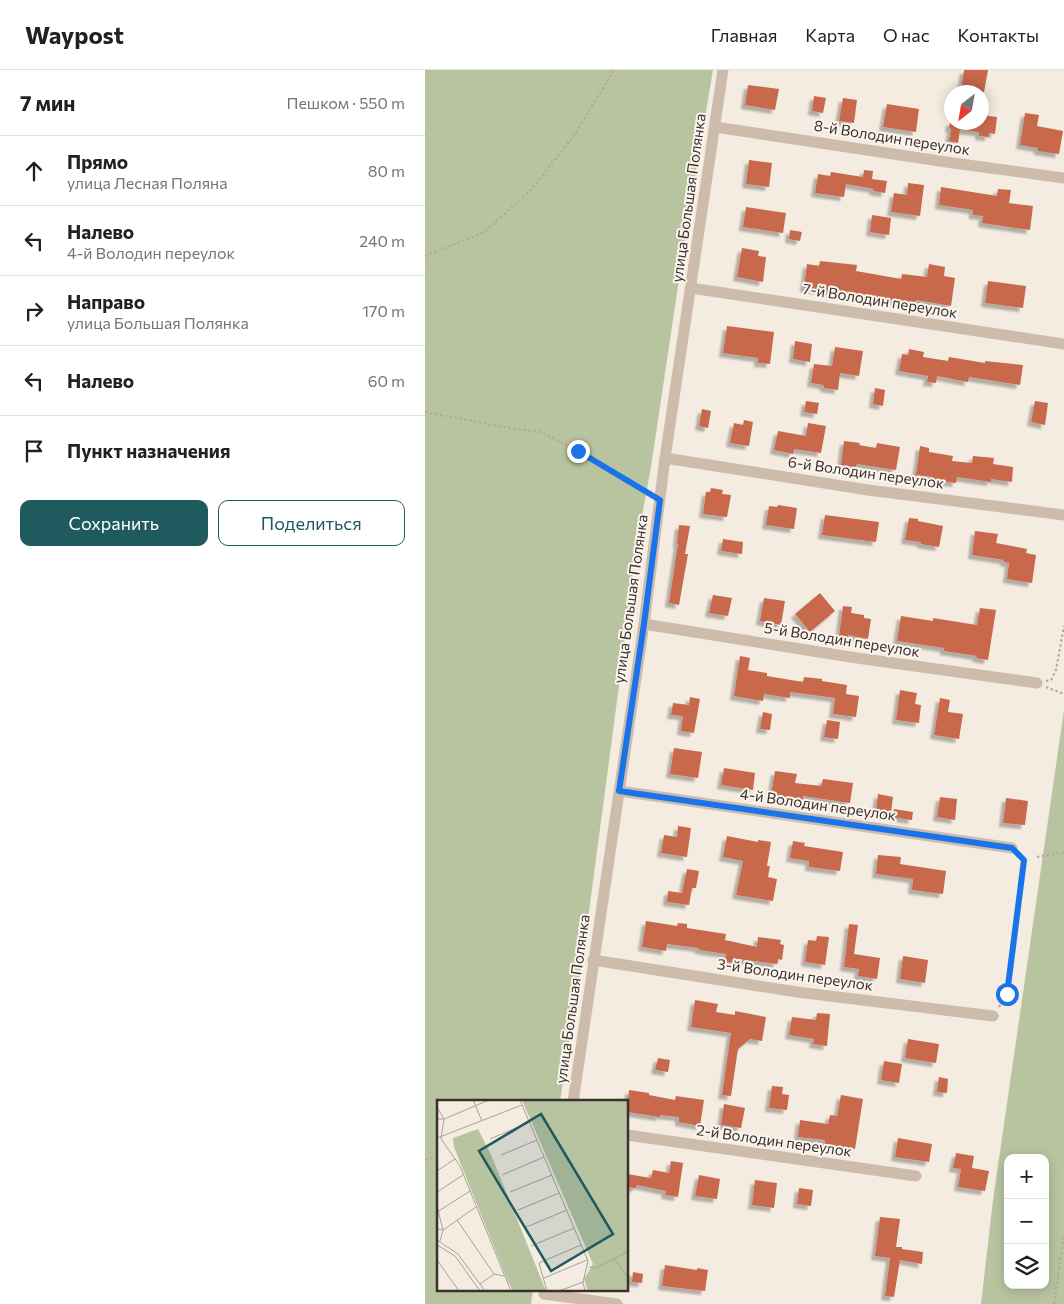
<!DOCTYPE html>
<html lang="ru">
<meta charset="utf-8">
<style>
body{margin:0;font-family:Commissioner,sans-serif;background:#f2f2f2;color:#202124}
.controls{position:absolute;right:15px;bottom:15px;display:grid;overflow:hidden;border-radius:10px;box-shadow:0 2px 12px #0003}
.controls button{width:45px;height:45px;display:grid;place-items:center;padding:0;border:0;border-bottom:1px solid #e0e0e0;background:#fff;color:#202124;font:25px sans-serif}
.compass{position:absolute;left:519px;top:15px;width:45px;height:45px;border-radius:50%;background:#fff;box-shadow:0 2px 12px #0003;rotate:211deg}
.stop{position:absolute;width:15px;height:15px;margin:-11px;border:4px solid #1a73e8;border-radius:50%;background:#fff}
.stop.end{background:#1a73e8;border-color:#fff;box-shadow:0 1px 5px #0008}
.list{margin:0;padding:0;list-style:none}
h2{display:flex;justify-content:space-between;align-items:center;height:65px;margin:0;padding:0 20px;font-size:21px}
h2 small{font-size:16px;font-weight:400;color:#757577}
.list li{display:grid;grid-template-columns:32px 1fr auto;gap:15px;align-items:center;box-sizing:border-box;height:70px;padding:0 20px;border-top:1px solid #e0e0e0}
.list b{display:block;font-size:19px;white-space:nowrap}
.list p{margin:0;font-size:16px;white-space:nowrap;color:#757577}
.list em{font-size:16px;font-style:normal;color:#757577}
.actions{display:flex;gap:10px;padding:15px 20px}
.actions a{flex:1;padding:11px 0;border:1px solid #1f5a5e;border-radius:10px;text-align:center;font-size:18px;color:#1f5a5e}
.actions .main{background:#1f5a5e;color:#fff}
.icon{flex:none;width:28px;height:28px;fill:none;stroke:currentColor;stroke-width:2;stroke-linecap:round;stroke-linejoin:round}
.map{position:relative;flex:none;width:639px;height:1234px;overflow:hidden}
header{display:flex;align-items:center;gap:30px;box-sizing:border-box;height:70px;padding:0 25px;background:#fff;border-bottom:1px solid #e0e0e0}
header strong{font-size:24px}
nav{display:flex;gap:28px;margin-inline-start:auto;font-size:18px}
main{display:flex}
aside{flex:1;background:#fff}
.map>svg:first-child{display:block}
.green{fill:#b8c4a0;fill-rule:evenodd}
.building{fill:#c8694b;filter:url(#shadow)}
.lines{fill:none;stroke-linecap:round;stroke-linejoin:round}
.path{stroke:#b9a596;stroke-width:2;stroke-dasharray:2.5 2.5;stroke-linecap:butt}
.minor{stroke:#cdbbac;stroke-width:11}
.route{stroke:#1a73e8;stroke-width:6}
.labels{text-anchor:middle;stroke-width:4;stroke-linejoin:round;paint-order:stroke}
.street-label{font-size:15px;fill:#3b302b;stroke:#fbf5ee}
.inset-road{fill:none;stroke:#aaa098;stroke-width:1}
.view{fill:#1f5a5e;fill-opacity:0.15;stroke:#1f5a5e;stroke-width:2.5}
.inset-edge{fill:none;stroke:#3b302b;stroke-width:2.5}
</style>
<header>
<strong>Waypost</strong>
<nav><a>Главная</a><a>Карта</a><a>О нас</a><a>Контакты</a></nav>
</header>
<main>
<aside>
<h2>7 мин<small>Пешком · 550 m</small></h2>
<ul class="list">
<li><svg class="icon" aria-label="ahead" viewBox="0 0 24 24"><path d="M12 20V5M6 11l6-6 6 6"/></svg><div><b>Прямо</b><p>улица Лесная Поляна</p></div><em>80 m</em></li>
<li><svg class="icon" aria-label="left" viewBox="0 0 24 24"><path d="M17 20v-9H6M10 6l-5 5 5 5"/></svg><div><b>Налево</b><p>4-й Володин переулок</p></div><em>240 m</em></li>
<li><svg class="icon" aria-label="right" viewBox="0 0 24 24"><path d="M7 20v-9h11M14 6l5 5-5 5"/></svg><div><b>Направо</b><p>улица Большая Полянка</p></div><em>170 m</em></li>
<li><svg class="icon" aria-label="left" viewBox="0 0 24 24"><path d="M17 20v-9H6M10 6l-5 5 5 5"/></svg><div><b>Налево</b></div><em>60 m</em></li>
<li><svg class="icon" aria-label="arrive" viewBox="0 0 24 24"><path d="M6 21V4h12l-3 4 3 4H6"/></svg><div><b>Пункт назначения</b></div></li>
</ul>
<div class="actions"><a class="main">Сохранить</a><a>Поделиться</a></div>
</aside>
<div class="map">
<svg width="639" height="1234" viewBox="0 0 639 1234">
<defs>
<filter id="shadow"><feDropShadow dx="-4" dy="4" stdDeviation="1" flood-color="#0004"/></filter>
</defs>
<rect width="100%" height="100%" fill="#f4ebe1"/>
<g class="green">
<path d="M0,0H288L265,136L226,397L210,484L199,578L161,864L135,1031L14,1032V1220H108L106,1234H0Z"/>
<path d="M639,640V1234H556L568,1130ZM583,1088H620V1215H583Z"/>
</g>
<g class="building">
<path d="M539,0H563L559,22L536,21Z"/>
<path d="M323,15L354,19L350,40L320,35Z"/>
<path d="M389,26L401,28L398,43L387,41Z"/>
<path d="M418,28L432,30L429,53L414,51Z"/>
<path d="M462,34L494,39L491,62L458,57Z"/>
<path d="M600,43L614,45L612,56L638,61L634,84L613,81V78L595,75Z"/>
<path d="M556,45L572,47L570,64L564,63V67L554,66V62L535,60L533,73L524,71L526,59L524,58L525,52H556Z"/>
<path d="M324,90L347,93L344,117L321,114Z"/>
<path d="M439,100L448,101L447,109L462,111L460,123L448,121L449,119L421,114L419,127L390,123L393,104L405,106L406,102L438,107Z"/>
<path d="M483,113L499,115L495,146L466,142L469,123L482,125Z"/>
<path d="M516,117L572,126L573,119L586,120L584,133L608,136L605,160L557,153L558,146L548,145V140L514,135Z"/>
<path d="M321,137L361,143L358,163L318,157Z"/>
<path d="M447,145L466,148L464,165L445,162Z"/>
<path d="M365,160L377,162L375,171L364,169Z"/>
<path d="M317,178L334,181L333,186L341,187L338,212L312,207Z"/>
<path d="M395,191L432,195L431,201L476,209L477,204L502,207L504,194L520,197L519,206L530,208L526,236L491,230L490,233L463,230V232L442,228L443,225L407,219V222L379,218L382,194L394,196Z"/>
<path d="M563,211L601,216L598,238L560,233Z"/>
<path d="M302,256L349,262L345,294L333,293V288L298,283Z"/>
<path d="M370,271L387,274L385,292L368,289Z"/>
<path d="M410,277L438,281L434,306L415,303L413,320L399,318V315L386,313L389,294L407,296Z"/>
<path d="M484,279L499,282L498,287L523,291L524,287L560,293V291L598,295L595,315L544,307L543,312L512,306L511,313L502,312L503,306L474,301L477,284L483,285Z"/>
<path d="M450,318L460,320L458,336L448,334Z"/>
<path d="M381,331L394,333L392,344L379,342Z"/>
<path d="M610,331L623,333L620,355L606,352Z"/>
<path d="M277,339L286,341L283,358L274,356Z"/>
<path d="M319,350L328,352L324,376L305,373L309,353L318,355Z"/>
<path d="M383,353L401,356L396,383L369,379L368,384L349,380L353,361L381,366Z"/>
<path d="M419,371L435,373L434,375L451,378L452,373L475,377L471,400L432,394L431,397L416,395Z"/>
<path d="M495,376L504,378V382L528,386L527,391L547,393L548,386L569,388L568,394L588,397L587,412L566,409V412L532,407L531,413L507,410L508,407L491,405Z"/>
<path d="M286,418L298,420L297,424L306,425L302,447L278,444L281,422H285Z"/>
<path d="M353,435L372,438L369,459L341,455L344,436L352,437Z"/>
<path d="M400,445L454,452L451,472L397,465Z"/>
<path d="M484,448L493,449V451L518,456L514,477L496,474V472L480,470Z"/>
<path d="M254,455L265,456L260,484H263L254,535L244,533L253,474L252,473Z"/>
<path d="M550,461L573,464L571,473L602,479L601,483L611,485L607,513L582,509L584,493L579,492V490L547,485Z"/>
<path d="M298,469L318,472L317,484L296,481Z"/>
<path d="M395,523L410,541L385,562L370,544Z"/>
<path d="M288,525L307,528L303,546L284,543Z"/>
<path d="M339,528L360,531L356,555L335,551Z"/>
<path d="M418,536L427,537L426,543L439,545V548L446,549L443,569L423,565V568L414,567Z"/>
<path d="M555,538L571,540L563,590L551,588L552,586L519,581V578L472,571L476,546L508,551V548L552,555Z"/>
<path d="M315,586L325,588L323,600L342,603V606L378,612L379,607L397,609V611L422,615L421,624L434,626L431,647L408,644L410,628L365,622V628L339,624L338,631L309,626Z"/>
<path d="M475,620L492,623L490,634L496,635L494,653L471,650Z"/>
<path d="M265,627L275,629L269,663L256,661L258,646L246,645L248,633L264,635Z"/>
<path d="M515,628L525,630L523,642L538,644L534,669L509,665Z"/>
<path d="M338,642L347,644L345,660L335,659Z"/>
<path d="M402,650L415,652L413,669L399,667Z"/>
<path d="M249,678L277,682L273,708L245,704Z"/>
<path d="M299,698L330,703L328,720L296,715Z"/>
<path d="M350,701L372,704L370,713L396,716L398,709L428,713L425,733L378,726V730L346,725Z"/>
<path d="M453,724L468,727L466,743L451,740Z"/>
<path d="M515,727L532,729L530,750L512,747Z"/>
<path d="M581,728L603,731L600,755L578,753Z"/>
<path d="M469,739L488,742L487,750L467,747Z"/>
<path d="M253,756L266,758L262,787L236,783L239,765L252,767Z"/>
<path d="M302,766L333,772V770L346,772L342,796H345L343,807L352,809L348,831L311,825L318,791L298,787Z"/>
<path d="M368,771L380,773L379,776L418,782L415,801L384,797V791L365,788Z"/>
<path d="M453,785L476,787L475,794L521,801L518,824L487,820L488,809L451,804Z"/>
<path d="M262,799L274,801L271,818H267L264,835L242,832L243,821L257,823Z"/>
<path d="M221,851L252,856L253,853L262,854V858L301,864L300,870L332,877L333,867L356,870L355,874L359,875L357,890L353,889L352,894L313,889V893L300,892L301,884L274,880V878L242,874L241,881L217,877Z"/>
<path d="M424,854L433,855L429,884L455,888L452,909L433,906L434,899L419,897Z"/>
<path d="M392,866L404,867L400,895L380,892L383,870L391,871Z"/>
<path d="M478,886L503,890L500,913L475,909Z"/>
<path d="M270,930L293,934L291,942L310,945V941L341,947L337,971L325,969L313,979L306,1026L297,1025L306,963L266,957Z"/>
<path d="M392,943L405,944L402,976L388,974L389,969L364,965L367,947L391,950Z"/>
<path d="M483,969L514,974L511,993L480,988Z"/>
<path d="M233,988L245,990L243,1002L230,1000Z"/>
<path d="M459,991L477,994L474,1013L456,1010Z"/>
<path d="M514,1007L523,1009L522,1023L512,1022Z"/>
<path d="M347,1016L358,1017L357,1024L364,1025L362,1040L344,1038Z"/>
<path d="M204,1020L224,1023V1025L250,1030L251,1026L279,1030L275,1056L254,1052V1047L235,1045V1047L202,1042Z"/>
<path d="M416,1025L438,1029L430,1079L400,1074V1070L373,1067L375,1050L403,1054L405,1045L412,1046Z"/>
<path d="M299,1034L320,1038L316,1058L296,1055Z"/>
<path d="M473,1068L507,1074L504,1092L470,1087Z"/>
<path d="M531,1083L549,1086L547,1098L564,1101L560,1121L533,1117L536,1099L528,1098Z"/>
<path d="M246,1091L258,1093L253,1127L240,1125L241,1121L212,1115L211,1118L202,1117V1104L226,1108L228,1100L244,1103Z"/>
<path d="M274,1105L295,1109L292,1129L270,1126Z"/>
<path d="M330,1110L352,1113L349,1138L327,1135Z"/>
<path d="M374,1118L388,1120L386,1136L372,1134Z"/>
<path d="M455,1147L475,1149L471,1177H477V1179L498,1182L497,1194L475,1190L469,1227L460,1226L465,1188L450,1186Z"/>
<path d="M240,1195L272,1200V1198L283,1200L280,1221L237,1216Z"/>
<path d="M208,1202L218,1204L217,1213L207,1212Z"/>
</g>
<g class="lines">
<g class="path">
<path d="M0,186L59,162L107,119L150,64L189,0"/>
<path d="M0,342L90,359L116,362L153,381L224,423"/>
<path d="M621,611L626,610L631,600L639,556"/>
<path d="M621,617L639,624"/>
<path d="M612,787L639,782"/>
<path d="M574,937L582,924L599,790L594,785"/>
<path d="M0,1090L14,1086"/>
<path d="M629,1234L639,1164"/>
</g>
<g class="minor">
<path d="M290,57L528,93L639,108"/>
<path d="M266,218L639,274"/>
<path d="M240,388L443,420L639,445"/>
<path d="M219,554L425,587L612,613"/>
<path d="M195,721L587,778"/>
<path d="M168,890L372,922L568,946"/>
<path d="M148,1032L219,554L240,388L298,0"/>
<path d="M202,1065L491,1106"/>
<path d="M119,1224L192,1234"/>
</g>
</g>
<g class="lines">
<path class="route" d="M153,381L235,430L219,554L194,721L587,778L599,790L582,924"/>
</g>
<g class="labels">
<g class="street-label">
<text transform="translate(467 68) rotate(9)" y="5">8-й Володин переулок</text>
<text transform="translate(264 128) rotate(-82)" y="5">улица Большая Полянка</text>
<text transform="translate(455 231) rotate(9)" y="5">7-й Володин переулок</text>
<text transform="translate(441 403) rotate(8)" y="5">6-й Володин переулок</text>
<text transform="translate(206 529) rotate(-82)" y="5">улица Большая Полянка</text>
<text transform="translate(417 570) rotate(9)" y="5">5-й Володин переулок</text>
<text transform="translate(393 735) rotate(8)" y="5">4-й Володин переулок</text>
<text transform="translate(370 905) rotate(8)" y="5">3-й Володин переулок</text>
<text transform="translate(148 929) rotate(-82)" y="5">улица Большая Полянка</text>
<text transform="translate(349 1071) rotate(8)" y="5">2-й Володин переулок</text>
</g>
</g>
<g transform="translate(12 1030)">
<rect width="191" height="191" fill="#f4ebe1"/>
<path d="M85,0H191V191H151L147,179L156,164ZM41,29L55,57L109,191H76L70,179L17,47L16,38Z" fill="#b8c4a0"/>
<path class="inset-road" d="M36,0L45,21M83,0L151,161L146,182L148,191M0,7L7,19L4,39L23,66L74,191M0,19H7L52,0M0,38L85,5M53,39L93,22M64,55L100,40M0,71L18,59M65,75L107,57M0,92L26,75M73,92L115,75M0,106L6,130L3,141M81,110L122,93M0,112L33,91M20,120L57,174M87,128L130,110M0,129L6,130L39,107M0,140L21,154L48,191M0,145L18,156L43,191M94,146L137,128M177,158L192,179M0,160L22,191M152,167L159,168L192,151M107,178L150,160M43,184L57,174L67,176M110,191L102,163L144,145M122,191L146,182"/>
<path class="view" d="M104,14L176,134L114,171L42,51Z"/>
<rect width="191" height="191" class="inset-edge"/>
</g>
</svg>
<div class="controls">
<button>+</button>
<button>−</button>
<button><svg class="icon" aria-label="layers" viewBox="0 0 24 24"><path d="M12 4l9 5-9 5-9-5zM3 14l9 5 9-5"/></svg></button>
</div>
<svg class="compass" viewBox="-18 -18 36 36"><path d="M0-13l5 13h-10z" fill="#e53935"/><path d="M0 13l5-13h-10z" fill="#757577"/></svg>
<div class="stop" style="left:582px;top:924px"></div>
<div class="stop end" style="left:153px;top:381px"></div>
</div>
</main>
